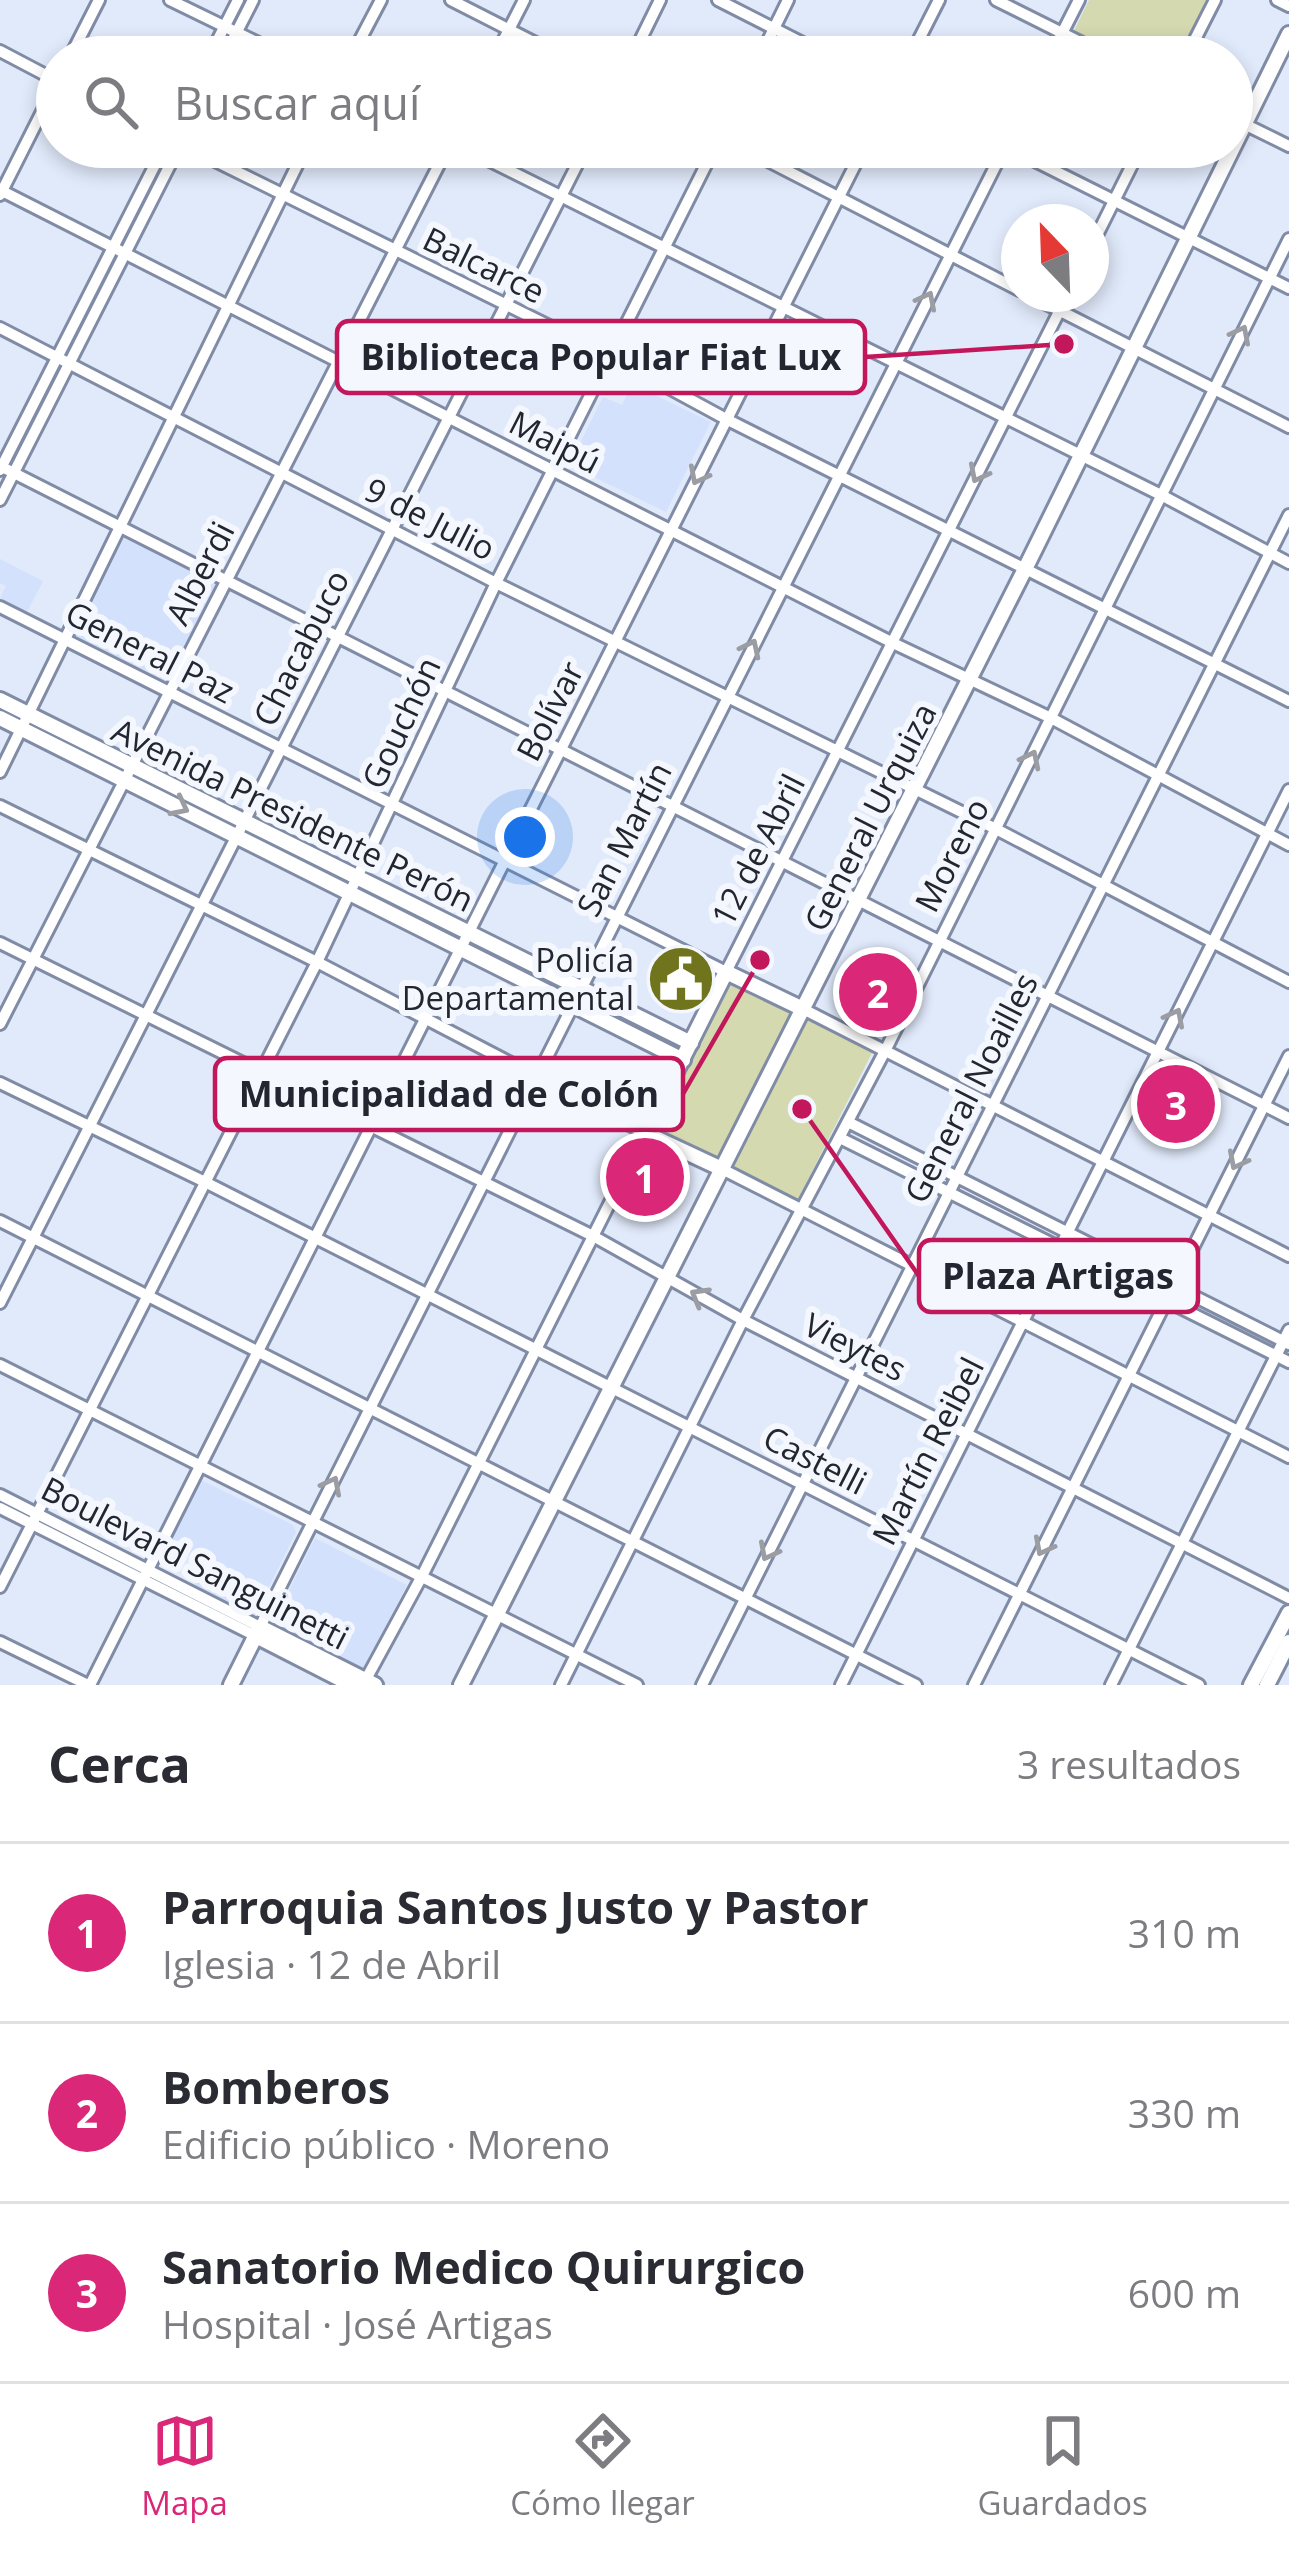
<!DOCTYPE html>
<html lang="es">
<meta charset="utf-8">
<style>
body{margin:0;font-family:"Open Sans",sans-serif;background:#f2f2f3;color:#2b2b33}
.compass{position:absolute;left:1001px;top:204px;width:108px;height:108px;border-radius:50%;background:#fff;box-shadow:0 6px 18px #0003;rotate:337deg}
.you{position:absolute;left:525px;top:837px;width:42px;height:42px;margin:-30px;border:9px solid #fff;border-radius:50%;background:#1a73e8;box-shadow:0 0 0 18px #1a73e833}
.badge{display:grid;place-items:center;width:78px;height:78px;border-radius:50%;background:#db2777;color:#fff;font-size:39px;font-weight:700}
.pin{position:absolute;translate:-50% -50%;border:6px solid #fff;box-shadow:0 3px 12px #0006}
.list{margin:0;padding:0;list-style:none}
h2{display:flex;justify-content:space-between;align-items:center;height:156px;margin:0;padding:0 48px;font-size:51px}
h2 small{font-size:39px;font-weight:400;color:#7c7c81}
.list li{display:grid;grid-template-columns:78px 1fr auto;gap:36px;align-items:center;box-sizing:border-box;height:180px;padding:0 48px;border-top:3px solid #e1e1e2}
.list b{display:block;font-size:45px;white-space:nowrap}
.list p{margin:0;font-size:39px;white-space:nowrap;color:#7c7c81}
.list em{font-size:39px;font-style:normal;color:#7c7c81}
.icon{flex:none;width:66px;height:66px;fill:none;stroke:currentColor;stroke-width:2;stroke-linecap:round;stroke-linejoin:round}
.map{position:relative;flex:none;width:1289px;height:1685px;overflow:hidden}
.search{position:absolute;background:#fff;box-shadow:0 6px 18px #0003;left:36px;right:36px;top:36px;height:132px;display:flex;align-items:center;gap:30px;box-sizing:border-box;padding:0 42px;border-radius:66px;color:#7c7c81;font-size:45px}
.sheet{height:696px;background:#fff}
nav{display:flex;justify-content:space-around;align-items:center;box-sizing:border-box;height:168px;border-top:3px solid #e1e1e2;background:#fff;font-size:33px;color:#7c7c81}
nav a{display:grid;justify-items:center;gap:6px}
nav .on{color:#db2777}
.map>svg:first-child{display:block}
.built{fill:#d3e1fd}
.green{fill:#d4d9b0}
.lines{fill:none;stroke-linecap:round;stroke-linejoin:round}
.minor-casing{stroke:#808ca6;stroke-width:16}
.major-casing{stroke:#808ca6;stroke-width:20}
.minor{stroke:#fff;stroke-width:10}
.major{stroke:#fff;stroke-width:14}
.oneway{stroke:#9b9da2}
.labels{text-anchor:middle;stroke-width:12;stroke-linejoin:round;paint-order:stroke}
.street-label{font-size:33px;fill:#212630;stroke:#f4f7fd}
.poi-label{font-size:33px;fill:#212630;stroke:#f4f7fd;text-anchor:end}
.leader{fill:none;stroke:#c2185b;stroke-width:4.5}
.callout-dot{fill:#c2185b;stroke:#f4f7fd;stroke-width:4.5}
.callout{fill:#f4f7fd;stroke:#c2185b;stroke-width:4.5}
.callout-label{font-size:36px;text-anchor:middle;font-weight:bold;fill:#212630}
</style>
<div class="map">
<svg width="1289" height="1685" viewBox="0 0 1289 1685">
<rect width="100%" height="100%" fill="#e1eafb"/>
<g class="built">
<path d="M632,384L711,422L666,512L569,465L603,397L622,405Z"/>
<path d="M124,537L217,583L167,682L75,636Z"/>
<path d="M0,559L43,581L27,612L0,598L6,586L0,583Z"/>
<path d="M1163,1069L1213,1094L1189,1140L1140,1114Z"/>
<path d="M201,1480L293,1525L296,1532L254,1617L194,1587L205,1563L169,1545Z"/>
<path d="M315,1538L407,1585L363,1670L273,1622Z"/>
</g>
<g class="green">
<path d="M1089,0H1210L1181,57H1122L1073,33Z"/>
<path d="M728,978L792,1013L714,1164L653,1131Z"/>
<path d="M807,1019L873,1051L796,1203L729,1168Z"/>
</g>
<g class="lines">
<defs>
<g id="minor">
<path d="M170,0L287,57"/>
<path d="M451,0L563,57"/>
<path d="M718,0L830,57"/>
<path d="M996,0L1110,57"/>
<path d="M1277,0L1289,6"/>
<path d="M0,51L57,81"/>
<path d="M70,57L99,0"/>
<path d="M209,57L238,0"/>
<path d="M224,57L253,0"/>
<path d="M351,57L381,0"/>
<path d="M495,57L524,0"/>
<path d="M632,57L660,0"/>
<path d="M760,57L788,0"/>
<path d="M910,57L939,0"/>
<path d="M1050,57L1079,0"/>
<path d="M1186,57L1215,0"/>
<path d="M1232,118L1289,146"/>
<path d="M187,147L610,356L726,419L1289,701"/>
<path d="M462,147L1163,496L1289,563"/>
<path d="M741,147L1019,290"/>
<path d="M1007,147L1289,288"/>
<path d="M0,190L893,643L1051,718L1289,845"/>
<path d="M0,195L57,82"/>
<path d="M1091,247L1141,147"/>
<path d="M1027,294L1289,427"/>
<path d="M0,328L496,583L996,829L1289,982"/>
<path d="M0,466L1289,1118"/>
<path d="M0,470L164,147"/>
<path d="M0,500L179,147"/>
<path d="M0,607L726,972L1068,294"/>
<path d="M0,772L306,147"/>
<path d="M0,806L317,962L645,1133L422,1576L364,1683"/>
<path d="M0,943L593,1236L743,1320L1289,1598"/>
<path d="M803,1009L1289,1256"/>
<path d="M0,1024L448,147"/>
<path d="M0,1083L203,1181L1199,1685"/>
<path d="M848,1122L1289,1344"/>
<path d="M840,1138L1289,1362"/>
<path d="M722,1169L1289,1457"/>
<path d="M0,1221L916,1685"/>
<path d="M0,1303L586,147"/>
<path d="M0,1365L637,1685"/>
<path d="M0,1495L260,1627L1005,147"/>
<path d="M0,1508L256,1636"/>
<path d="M0,1587L317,962L496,583L715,147"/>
<path d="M0,1642L88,1685"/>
<path d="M90,1685L864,147"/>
<path d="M561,1685L743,1320L885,1051L1289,239"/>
<path d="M702,1685L1289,515"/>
<path d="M841,1685L1289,790"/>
<path d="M974,1685L1289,1056"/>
<path d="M1111,1685L1289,1330"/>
</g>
<g id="major">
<path d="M0,700L691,1043"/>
<path d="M0,718L683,1060"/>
<path d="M722,1169L645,1133L726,972L803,1009"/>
<path d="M256,1636L352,1685"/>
<path d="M231,1685L260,1627L375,1685"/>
<path d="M461,1685L1025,569L1289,34"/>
<path d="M1251,1685L1289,1613"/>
<path d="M1267,1685L1289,1642"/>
</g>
</defs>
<use href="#minor" class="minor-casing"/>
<use href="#major" class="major-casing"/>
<use href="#minor" class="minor"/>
<use href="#major" class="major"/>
</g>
<defs><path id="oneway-chevron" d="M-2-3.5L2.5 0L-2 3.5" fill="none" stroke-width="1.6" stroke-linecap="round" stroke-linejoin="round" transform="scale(3)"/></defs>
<g class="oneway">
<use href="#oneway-chevron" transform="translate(927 300) rotate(-63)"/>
<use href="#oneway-chevron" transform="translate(1241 334) rotate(-63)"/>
<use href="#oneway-chevron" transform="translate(978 474) rotate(117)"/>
<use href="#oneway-chevron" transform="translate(698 476) rotate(117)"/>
<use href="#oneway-chevron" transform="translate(751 648) rotate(-64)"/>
<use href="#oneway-chevron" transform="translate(1031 759) rotate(-64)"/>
<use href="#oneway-chevron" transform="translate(180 807) rotate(27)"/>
<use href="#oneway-chevron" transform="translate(1175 1017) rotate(-63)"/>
<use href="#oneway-chevron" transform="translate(1237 1161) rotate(117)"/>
<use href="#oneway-chevron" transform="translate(699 1296) rotate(-150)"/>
<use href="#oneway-chevron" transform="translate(332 1485) rotate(-63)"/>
<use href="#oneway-chevron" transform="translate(1043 1547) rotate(117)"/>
<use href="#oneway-chevron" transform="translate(768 1552) rotate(117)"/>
</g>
<defs>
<symbol id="civic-disc" viewBox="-11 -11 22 22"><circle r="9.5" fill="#70751d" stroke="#f4f7fd"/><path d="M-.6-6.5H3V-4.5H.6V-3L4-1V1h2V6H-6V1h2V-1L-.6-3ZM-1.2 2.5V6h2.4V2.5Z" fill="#fff"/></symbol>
</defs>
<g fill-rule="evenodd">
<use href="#civic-disc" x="643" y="941" width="76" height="76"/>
</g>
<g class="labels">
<g class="street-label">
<text transform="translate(484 265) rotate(26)" y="12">Balcarce</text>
<text transform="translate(555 442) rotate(27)" y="12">Maipú</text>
<text transform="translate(430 519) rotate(27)" y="12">9 de Julio</text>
<text transform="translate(200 573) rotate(-63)" y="12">Alberdi</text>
<text transform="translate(301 648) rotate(-63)" y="12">Chacabuco</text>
<text transform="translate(150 652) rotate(27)" y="12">General Paz</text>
<text transform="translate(550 711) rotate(-63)" y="12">Bolívar</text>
<text transform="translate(401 723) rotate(-65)" y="12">Gouchón</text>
<text transform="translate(293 815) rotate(26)" y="12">Avenida Presidente Perón</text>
<text transform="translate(870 817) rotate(-63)" y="12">General Urquiza</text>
<text transform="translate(624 839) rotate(-63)" y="12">San Martín</text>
<text transform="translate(758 850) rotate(-63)" y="12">12 de Abril</text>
<text transform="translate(952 855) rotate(-63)" y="12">Moreno</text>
<text transform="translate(971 1088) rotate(-63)" y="12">General Noailles</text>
<text transform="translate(855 1347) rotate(27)" y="12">Vieytes</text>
<text transform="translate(928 1451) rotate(-63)" y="12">Martín Reibel</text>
<text transform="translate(815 1460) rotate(27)" y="12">Castelli</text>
<text transform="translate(195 1563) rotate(27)" y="12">Boulevard Sanguinetti</text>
</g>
<g class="poi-label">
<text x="634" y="972">Policía<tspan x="634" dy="38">Departamental</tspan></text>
</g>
</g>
<path class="leader" d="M1064 344L865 357M760 960L683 1094M802 1109L919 1276"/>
<g class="callout-dot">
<circle cx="1064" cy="344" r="12"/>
<circle cx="760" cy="960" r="12"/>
<circle cx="802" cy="1109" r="12"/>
</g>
<g class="callout">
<rect x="337" y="321" width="528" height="72" rx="12"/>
<rect x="215" y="1058" width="468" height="72" rx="12"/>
<rect x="919" y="1240" width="279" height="72" rx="12"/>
</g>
<g class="callout-label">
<text x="601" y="370">Biblioteca Popular Fiat Lux</text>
<text x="449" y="1107">Municipalidad de Colón</text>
<text x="1058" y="1289">Plaza Artigas</text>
</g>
</svg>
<svg class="compass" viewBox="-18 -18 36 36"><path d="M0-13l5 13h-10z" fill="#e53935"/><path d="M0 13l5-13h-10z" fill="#7c7c81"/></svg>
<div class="you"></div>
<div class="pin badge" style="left:645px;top:1177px">1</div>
<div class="pin badge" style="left:878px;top:992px">2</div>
<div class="pin badge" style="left:1176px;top:1104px">3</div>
<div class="search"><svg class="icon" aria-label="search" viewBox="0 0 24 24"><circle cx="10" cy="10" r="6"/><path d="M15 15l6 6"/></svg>Buscar aquí</div>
</div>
<section class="sheet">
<h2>Cerca<small>3 resultados</small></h2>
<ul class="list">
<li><span class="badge">1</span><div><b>Parroquia Santos Justo y Pastor</b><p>Iglesia · 12 de Abril</p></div><em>310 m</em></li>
<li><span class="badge">2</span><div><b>Bomberos</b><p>Edificio público · Moreno</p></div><em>330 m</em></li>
<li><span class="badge">3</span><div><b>Sanatorio Medico Quirurgico</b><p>Hospital · José Artigas</p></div><em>600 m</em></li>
</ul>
</section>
<nav>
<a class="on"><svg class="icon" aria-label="map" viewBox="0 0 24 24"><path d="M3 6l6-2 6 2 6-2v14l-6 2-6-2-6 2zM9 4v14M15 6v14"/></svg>Mapa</a>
<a><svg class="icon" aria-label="directions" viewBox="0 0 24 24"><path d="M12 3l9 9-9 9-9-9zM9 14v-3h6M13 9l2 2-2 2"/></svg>Cómo llegar</a>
<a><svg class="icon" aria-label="saved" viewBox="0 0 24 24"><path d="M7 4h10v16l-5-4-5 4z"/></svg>Guardados</a>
</nav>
